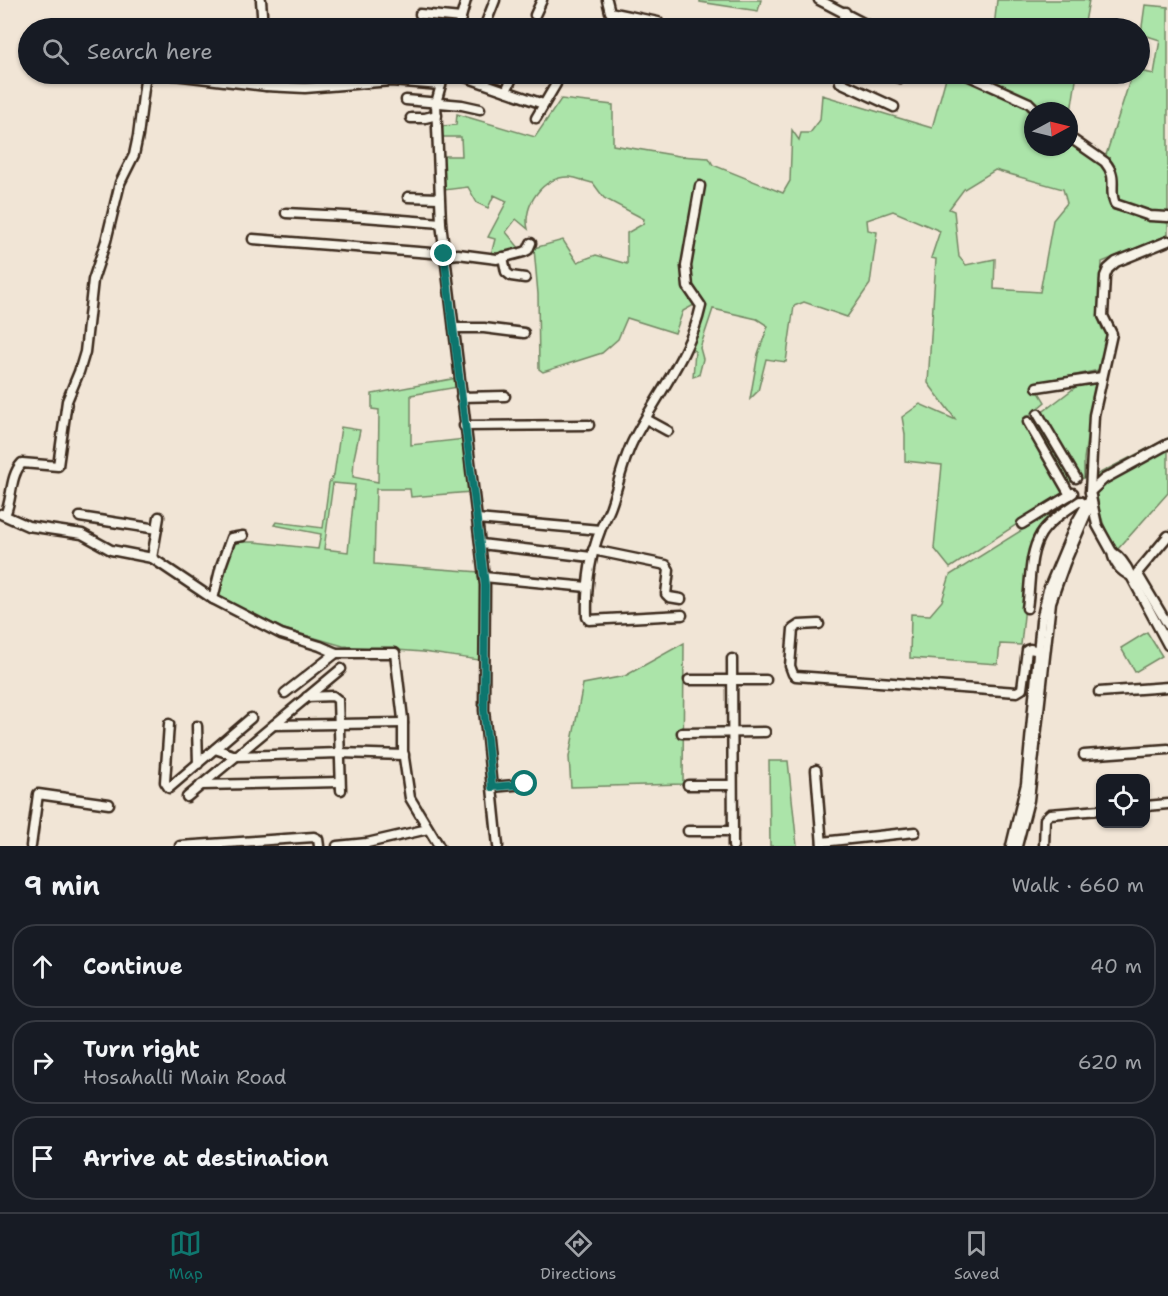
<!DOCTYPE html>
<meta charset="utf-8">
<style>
body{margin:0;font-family:"Shantell Sans",sans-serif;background:#20242c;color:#f1f3f6}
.controls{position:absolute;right:18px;bottom:18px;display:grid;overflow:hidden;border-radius:12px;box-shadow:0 2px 4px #0004}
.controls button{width:54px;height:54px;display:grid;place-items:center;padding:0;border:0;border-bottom:2px solid #363941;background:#171b24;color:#f1f3f6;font:30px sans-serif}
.compass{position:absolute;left:1024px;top:102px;width:54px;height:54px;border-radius:50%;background:#171b24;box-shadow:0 2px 4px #0004;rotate:83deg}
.stop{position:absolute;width:18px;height:18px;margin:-14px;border:4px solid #0f766e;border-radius:50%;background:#fff}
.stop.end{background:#0f766e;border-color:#fff;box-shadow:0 2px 6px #0008}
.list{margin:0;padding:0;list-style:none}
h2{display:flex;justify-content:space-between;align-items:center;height:78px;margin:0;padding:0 24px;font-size:26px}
h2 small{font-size:20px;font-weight:400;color:#9ea1a6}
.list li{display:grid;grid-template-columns:39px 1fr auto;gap:18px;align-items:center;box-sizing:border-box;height:84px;margin:0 12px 12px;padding:0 12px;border:2px solid #363941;border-radius:24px}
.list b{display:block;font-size:22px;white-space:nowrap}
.list p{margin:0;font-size:20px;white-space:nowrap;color:#9ea1a6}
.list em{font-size:20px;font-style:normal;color:#9ea1a6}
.icon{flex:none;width:33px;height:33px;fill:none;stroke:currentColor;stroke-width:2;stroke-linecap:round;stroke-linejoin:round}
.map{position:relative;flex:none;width:1168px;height:846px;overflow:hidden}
.search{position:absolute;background:#171b24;box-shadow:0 2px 4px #0004;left:18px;right:18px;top:18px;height:66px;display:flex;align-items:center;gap:15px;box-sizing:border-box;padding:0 21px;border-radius:33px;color:#9ea1a6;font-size:22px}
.sheet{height:366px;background:#171b24}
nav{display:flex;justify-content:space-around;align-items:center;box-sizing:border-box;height:84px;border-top:2px solid #363941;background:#171b24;font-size:16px;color:#9ea1a6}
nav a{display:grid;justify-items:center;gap:3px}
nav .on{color:#0f766e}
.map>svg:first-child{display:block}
.green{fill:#abe4a9;stroke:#738764;stroke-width:1.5;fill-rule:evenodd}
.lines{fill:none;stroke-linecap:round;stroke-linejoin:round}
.minor-casing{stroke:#3b2a1e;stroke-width:13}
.minor{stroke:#f7f3e8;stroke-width:8}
.route{stroke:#0f766e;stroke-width:8}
</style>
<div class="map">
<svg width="1168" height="846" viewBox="0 0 1168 846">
<rect width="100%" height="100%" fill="#f1e5d6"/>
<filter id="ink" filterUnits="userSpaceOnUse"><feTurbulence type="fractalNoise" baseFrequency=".0167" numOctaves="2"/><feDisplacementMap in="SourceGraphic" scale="12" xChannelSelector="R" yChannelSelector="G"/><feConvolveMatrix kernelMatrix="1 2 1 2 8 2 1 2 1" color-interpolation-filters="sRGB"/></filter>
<g filter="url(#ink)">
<g class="green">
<path d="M700,0H761L758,11L700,2Z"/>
<path d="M997,0H1089L1084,28H994Z"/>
<path d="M1145,5L1168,7V215L1117,203V175L1106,155L1132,74H1140V71L1154,74L1160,40L1141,34Z"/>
<path d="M947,74H1077L1069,124V111H1033V147H1069V129L1082,141L1077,147L1102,165L1109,182L1113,210L1168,223V235L1102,262L1099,320L1102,329L1108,333L1099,370L1034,384L1045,402L1025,419L1066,492L950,568L934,548L942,465L905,461V434L902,417L920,404L956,420L928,383L936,259L931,258L940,231L893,211L867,220L868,230L877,232L870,284L847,317L804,302L794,306L786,362L766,359L758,391L750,399L758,354L768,326L757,319L713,309L700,348L703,359L699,375L693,377L695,351L687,348L701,301L683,311L675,333L627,318L618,339L602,353L543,372L539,369L538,294L534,248L563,240L577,262L596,255L627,264V233L643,224L644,219L604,198L593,183C586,182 578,178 570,177C544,175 522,205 528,229L516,219L506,232L520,249L491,255L495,239L488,237L507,201L494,195L488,208L477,203L468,187L444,190L441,156H462L461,137H442V126L456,125L457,114L535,137L561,99L613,105V145L679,156L709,158L713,165L783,193L790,181L792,130L799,140L801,133H810L820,120L822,95L932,128ZM995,170L1063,189L1067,203L1053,220L1040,292L994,289L995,259L966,265L959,257L954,211L949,209L964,189Z"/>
<path d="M457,378L458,387L411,395V445L465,439L471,492L411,497L410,489H376L374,564L480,572L479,660L423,652L343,646L284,629L217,597L232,542H255L318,549L321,534L274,525L276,522L323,528L329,483L334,475L341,427L360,430L354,458L353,477L378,482L379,410L372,409V394ZM333,483L355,485L348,552L324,549Z"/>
<path d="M1095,384L1084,459V478L1067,483L1032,420L1077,386Z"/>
<path d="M1168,438V493L1117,550C1102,529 1095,501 1096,475Z"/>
<path d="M1051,512L1031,547L1021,645L1000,644L998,664L910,658L911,614L930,615L942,601L950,575Z"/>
<path d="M1147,632L1162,656L1135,672L1121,648Z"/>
<path d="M684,643L683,784L571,787L569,757L583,684L625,676Z"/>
<path d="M769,761H788L797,846H770Z"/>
</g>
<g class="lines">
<defs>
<g id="minor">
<path d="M261,0L263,28"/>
<path d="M607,0L610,12L658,22"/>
<path d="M819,0L873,28"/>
<path d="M420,14L461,18"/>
<path d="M535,15L542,0"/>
<path d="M458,28L466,0"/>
<path d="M484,28L495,0"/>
<path d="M842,28L845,12"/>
<path d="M166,74L266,86L305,88L391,81L441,85"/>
<path d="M266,74V86"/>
<path d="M444,74L436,103L441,223L485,585L484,710L498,846"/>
<path d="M457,74L543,104"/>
<path d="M839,74L840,82L894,107"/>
<path d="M890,74L900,78"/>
<path d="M965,74L1029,103L1037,111"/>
<path d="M506,91L514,74"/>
<path d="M406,100L462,105L480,109"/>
<path d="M411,118H425L437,115"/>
<path d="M536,118L556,84"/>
<path d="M1069,137L1105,162C1119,179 1108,188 1115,204L1150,216L1168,217"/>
<path d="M408,197L439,198"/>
<path d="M286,213L364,217L441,223"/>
<path d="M253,239L444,254"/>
<path d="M444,256L458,254L497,259L524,252L528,250L531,243"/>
<path d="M503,257L506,272L511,276L525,278"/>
<path d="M454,328H484L524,333"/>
<path d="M1037,387L1102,377"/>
<path d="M461,397L505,396"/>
<path d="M1038,414L1076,478"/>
<path d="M646,419L668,431"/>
<path d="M1028,422L1070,495"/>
<path d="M464,426L589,425"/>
<path d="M1090,492L1104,479L1168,444"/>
<path d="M1,514L28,526L82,534L111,550L152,558"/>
<path d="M5,515C13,498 9,477 22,463L58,466L67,401L79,372L85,352L93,280L106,241L120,183L134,155L138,136L145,80L151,74"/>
<path d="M80,517L157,529"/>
<path d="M159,517L152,558L213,599L221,566L231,538L243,536"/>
<path d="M477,519L600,530"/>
<path d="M1022,524L1073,493"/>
<path d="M1168,536L1137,573L1168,625"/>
<path d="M481,544L591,557"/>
<path d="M593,550L666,565L669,570L666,594L669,597L681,599"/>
<path d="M1112,552L1097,525L1090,492L1094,415L1112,334L1103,316L1105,276L1108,269L1116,262L1168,241"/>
<path d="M1112,552C1121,557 1127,567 1131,576C1120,571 1114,564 1112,552Z"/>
<path d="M1131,576L1168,645"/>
<path d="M484,577L587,587"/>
<path d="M213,599L281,634L320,646L336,653H395L403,719V751L410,798L439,846"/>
<path d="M1027,608C1031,585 1028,555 1041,534C1050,520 1067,510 1080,501L1086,505"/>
<path d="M682,615L589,620L587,617C586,587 589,559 600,531C603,522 608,515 611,506C619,484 623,458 635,437C657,395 691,353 701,306L688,287L686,266L700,186"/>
<path d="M819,624L799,625L793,629L790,666L793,674L796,676L1017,692L1022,689L1027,650L1030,649L1045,652"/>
<path d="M732,659L733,846"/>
<path d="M689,680H766"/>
<path d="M1099,692L1168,687"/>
<path d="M285,693L336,653"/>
<path d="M307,697L333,696L338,700L341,790"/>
<path d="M169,724L165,782L169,788L251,718"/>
<path d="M274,725L403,723"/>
<path d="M197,726L198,764"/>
<path d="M682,733L765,732"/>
<path d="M215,749L236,756L340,753L404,755"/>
<path d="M1084,755L1168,749"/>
<path d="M816,770L822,846"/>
<path d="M201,785L340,782"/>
<path d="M688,785H732"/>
<path d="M492,787L525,784"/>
<path d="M187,797L341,669"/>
<path d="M1146,806L1168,804"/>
<path d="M688,831H733"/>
<path d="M822,842L915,832"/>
<path d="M31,846L38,794L109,804"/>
<path d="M180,846L314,837L318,839L319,846"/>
<path d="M337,846L367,843L428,829"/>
<path d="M1011,846L1026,784L1041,621L1048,590L1076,523L1091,497"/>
<path d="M1017,846L1029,800L1051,602L1065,563L1090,505"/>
<path d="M1044,846L1045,819L1050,814L1100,810"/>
</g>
</defs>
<use href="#minor" class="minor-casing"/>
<use href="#minor" class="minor"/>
</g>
</g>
<g class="lines" filter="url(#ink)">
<path class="route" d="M444,254L485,585L484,710L492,787L525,784"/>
</g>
</svg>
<div class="controls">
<button><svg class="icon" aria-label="locate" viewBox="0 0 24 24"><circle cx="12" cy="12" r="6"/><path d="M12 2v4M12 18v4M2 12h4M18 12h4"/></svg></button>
</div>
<svg class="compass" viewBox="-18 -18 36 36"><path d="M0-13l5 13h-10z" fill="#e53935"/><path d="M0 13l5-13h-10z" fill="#9ea1a6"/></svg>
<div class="stop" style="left:525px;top:784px"></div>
<div class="stop end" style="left:444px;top:254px"></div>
<div class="search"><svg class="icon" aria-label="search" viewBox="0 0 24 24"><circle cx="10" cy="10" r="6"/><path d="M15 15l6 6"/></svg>Search here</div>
</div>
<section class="sheet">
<h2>9 min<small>Walk · 660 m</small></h2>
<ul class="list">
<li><svg class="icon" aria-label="ahead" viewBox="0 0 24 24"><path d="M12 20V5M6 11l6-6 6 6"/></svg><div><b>Continue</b></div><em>40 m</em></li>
<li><svg class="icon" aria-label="right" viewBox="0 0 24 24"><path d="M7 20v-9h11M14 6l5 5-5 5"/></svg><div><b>Turn right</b><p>Hosahalli Main Road</p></div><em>620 m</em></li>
<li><svg class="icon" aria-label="arrive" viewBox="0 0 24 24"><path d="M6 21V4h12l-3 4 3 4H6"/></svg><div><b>Arrive at destination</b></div></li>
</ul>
</section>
<nav>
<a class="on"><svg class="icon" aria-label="map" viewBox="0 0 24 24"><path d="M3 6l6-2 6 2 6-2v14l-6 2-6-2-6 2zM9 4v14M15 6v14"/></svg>Map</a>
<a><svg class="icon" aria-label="directions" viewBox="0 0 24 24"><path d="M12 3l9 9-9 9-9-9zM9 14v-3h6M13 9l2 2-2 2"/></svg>Directions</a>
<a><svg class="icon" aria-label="saved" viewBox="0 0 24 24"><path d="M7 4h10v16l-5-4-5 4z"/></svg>Saved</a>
</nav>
